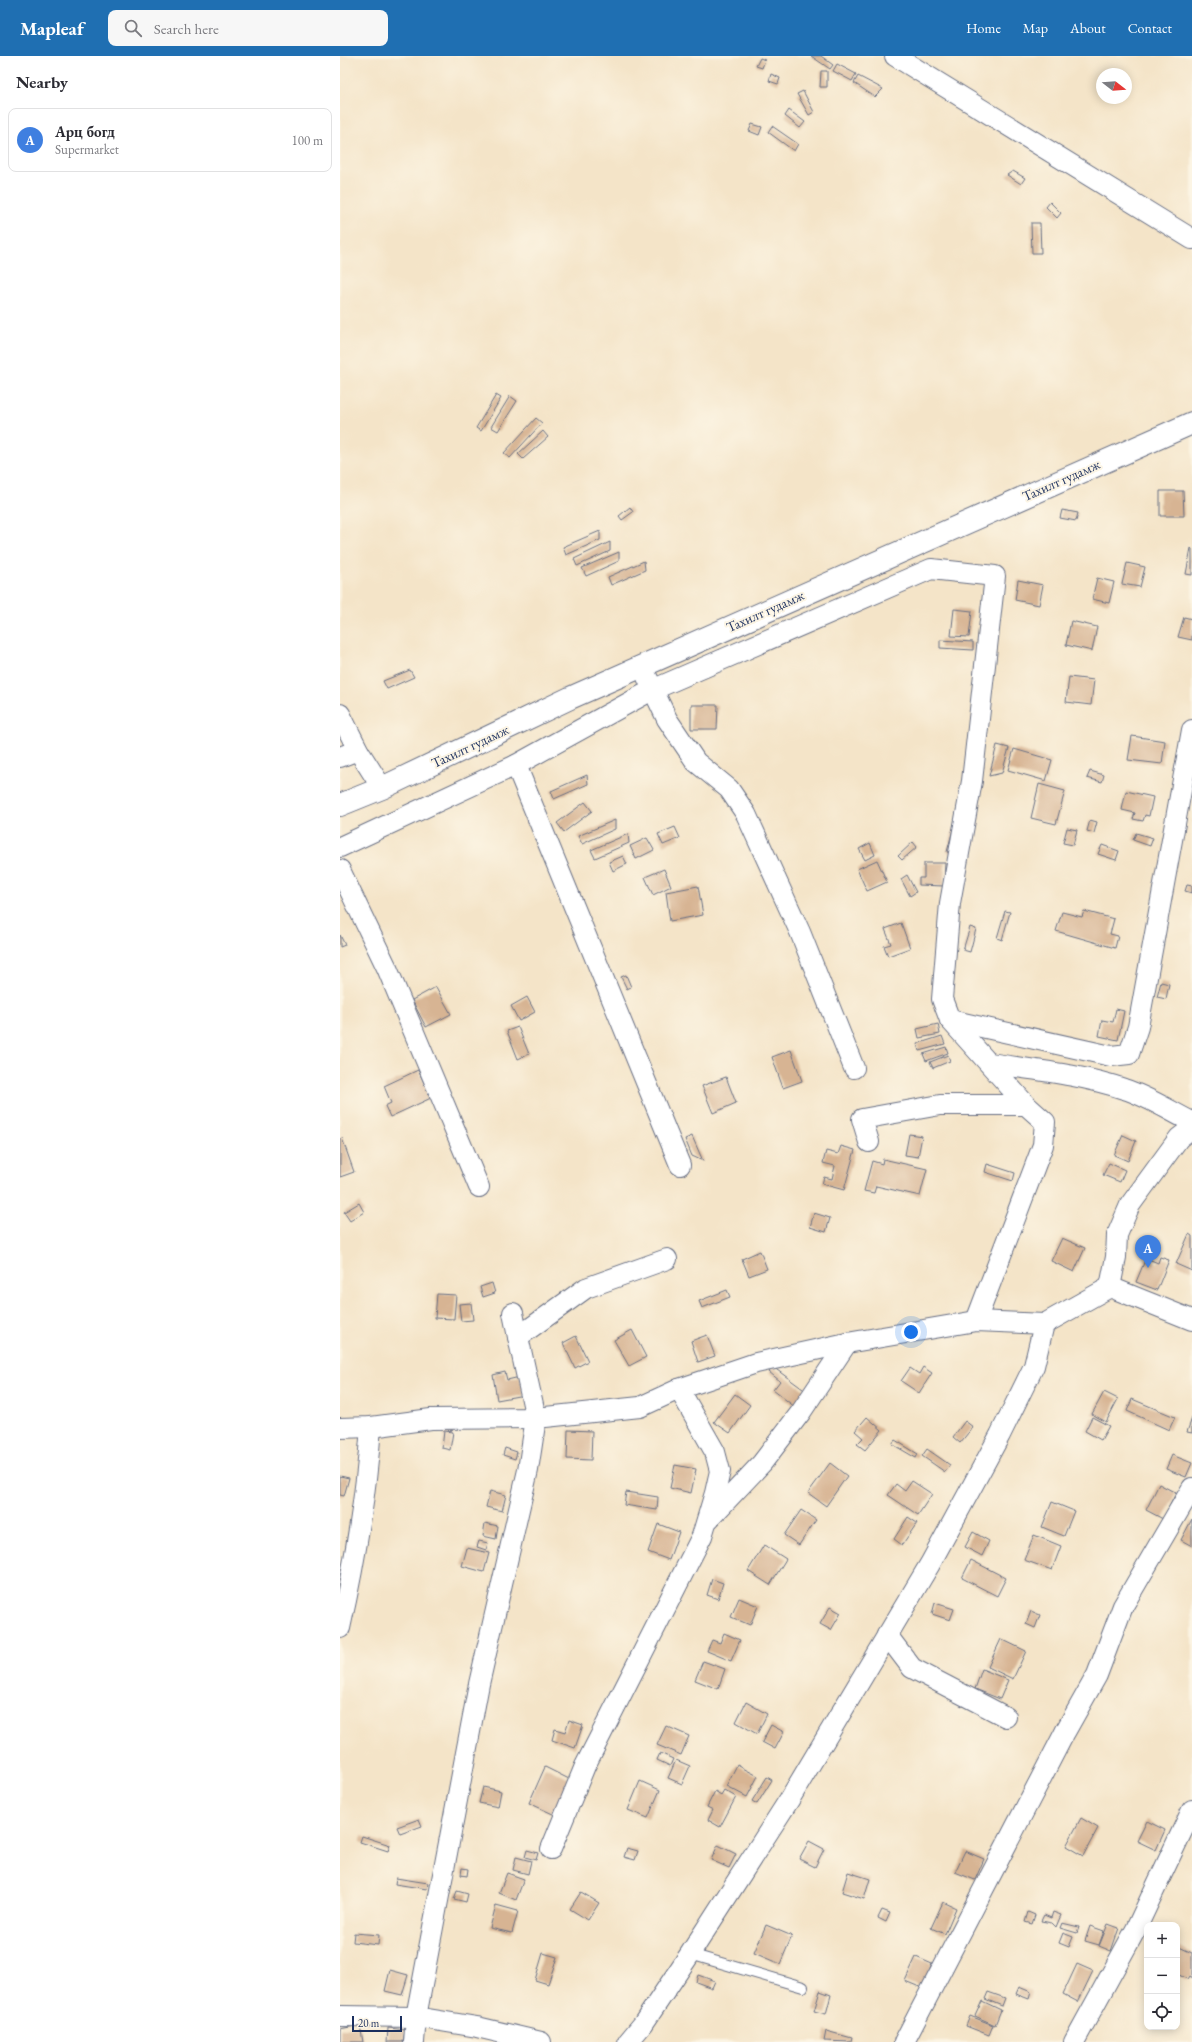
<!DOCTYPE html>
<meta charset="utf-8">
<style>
body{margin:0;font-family:"EB Garamond",serif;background:#f7f7f7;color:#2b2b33}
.controls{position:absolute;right:12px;bottom:12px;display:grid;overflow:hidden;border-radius:8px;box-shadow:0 2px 10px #0003}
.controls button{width:36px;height:36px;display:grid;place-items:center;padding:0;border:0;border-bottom:1px solid #e1e1e2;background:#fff;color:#2b2b33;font:20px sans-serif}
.compass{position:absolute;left:756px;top:12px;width:36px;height:36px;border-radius:50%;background:#fff;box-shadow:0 2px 10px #0003;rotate:107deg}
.scale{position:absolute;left:12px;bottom:10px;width:50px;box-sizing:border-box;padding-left:4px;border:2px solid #1b2f5e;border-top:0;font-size:11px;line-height:14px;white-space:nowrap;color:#1b2f5e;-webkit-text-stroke:3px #fcf5e5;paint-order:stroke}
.you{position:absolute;left:571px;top:1276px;width:14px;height:14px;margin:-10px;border:3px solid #fff;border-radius:50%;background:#1a73e8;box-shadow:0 0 0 6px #1a73e833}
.badge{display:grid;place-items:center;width:26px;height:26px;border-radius:50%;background:#1f6fb2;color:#fff;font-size:13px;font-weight:700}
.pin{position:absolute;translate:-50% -33px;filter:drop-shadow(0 1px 2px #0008)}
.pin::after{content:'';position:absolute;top:21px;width:14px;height:12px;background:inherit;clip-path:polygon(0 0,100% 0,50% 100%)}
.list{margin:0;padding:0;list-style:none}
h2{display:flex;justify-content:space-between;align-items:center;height:52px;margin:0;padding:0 16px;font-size:17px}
h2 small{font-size:13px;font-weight:400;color:#7c7c81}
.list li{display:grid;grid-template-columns:26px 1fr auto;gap:12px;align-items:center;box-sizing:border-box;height:64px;margin:0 8px 8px;padding:0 8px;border:1px solid #e1e1e2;border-radius:8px}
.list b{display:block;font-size:15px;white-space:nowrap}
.list p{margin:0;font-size:13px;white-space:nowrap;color:#7c7c81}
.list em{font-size:13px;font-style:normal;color:#7c7c81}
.icon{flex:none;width:22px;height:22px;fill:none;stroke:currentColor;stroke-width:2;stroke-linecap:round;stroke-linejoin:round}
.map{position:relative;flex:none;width:852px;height:1986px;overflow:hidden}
header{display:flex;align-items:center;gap:24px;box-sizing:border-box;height:56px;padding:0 20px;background:#1f6fb2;color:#fff}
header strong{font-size:19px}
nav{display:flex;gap:22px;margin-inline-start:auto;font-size:14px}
.search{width:280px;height:36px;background:#f7f7f7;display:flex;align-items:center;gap:10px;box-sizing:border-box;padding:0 14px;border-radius:8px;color:#7c7c81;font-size:15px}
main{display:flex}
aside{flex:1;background:#fff}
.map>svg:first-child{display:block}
.building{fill:#d7b493}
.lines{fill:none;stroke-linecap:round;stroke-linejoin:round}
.lane-casing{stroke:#676e83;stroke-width:12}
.street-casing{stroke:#676e83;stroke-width:22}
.secondary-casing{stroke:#676e83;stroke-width:24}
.lane{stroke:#fff;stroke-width:10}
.street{stroke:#fff;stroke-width:20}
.secondary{stroke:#fff;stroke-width:22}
.labels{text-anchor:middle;stroke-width:4;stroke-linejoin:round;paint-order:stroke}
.street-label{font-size:14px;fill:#1b2f5e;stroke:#fcf5e5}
</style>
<header>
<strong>Mapleaf</strong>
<div class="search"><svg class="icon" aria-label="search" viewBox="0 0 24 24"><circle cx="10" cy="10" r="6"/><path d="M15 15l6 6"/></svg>Search here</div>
<nav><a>Home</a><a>Map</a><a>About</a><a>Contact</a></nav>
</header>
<main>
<aside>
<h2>Nearby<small></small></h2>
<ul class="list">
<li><span class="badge" style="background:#3f7fe0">A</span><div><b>Арц богд</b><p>Supermarket</p></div><em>100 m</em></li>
</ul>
</aside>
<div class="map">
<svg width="852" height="1986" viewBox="0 0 852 1986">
<rect width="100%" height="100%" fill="#fcf5e5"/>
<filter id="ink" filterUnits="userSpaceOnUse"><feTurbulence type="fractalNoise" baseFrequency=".025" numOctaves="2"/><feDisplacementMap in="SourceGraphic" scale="8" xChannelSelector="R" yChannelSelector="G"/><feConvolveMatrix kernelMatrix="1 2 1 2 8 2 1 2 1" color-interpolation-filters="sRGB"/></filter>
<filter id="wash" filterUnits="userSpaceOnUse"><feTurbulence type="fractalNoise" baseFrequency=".012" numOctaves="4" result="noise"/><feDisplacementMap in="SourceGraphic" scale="16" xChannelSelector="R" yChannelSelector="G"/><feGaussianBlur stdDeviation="0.9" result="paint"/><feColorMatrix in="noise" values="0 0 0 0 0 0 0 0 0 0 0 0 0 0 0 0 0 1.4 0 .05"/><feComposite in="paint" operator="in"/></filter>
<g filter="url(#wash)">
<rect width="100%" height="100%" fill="#f4e4c8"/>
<g id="blocks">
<g class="building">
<path d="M471,0H481L493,9L490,13Z"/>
<path d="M420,2L425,4L422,12L416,10Z"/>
<path d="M497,8L516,18L512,25L493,15Z"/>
<path d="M481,15H487V31H480Z"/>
<path d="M431,18L440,22L438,28L429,25Z"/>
<path d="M518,20L543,33L535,41L514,27Z"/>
<path d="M463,35L474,56L469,59L457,38Z"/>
<path d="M449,54L465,66L460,72L445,60Z"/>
<path d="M412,68L422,71L419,79L409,75Z"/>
<path d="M432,70L458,88L454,95L428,76Z"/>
<path d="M673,115L685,122L681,128L667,119Z"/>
<path d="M710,146L721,157L717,162L706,151Z"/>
<path d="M691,167H700L701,197H692Z"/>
<path d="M156,339L161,342L141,375L136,372Z"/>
<path d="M170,340L177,345L158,375L151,371Z"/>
<path d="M196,362L202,367L170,402L164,397Z"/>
<path d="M203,375L208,381L183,403L178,398Z"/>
<path d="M820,435H843L844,460H820Z"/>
<path d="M290,451L293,456L282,464L279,460Z"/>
<path d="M722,454L738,457L736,465L720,462Z"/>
<path d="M260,475V484L226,499L223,491Z"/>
<path d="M270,486V495L237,510L234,503Z"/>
<path d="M851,492L852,493V519L846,518Z"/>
<path d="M279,496V505L246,520L242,512Z"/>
<path d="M304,505L305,514L271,529L268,521Z"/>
<path d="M787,507L805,511L800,531L782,528Z"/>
<path d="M757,522L774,526L769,547L752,543Z"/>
<path d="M678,524L703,529L699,549L675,544Z"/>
<path d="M614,553L632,555L629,581L611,580Z"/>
<path d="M844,561L852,563V584L838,581Z"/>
<path d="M731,565L757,571L752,595L726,589Z"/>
<path d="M600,584L633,586V594L600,592Z"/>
<path d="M70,614L74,621L47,633L43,625Z"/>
<path d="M729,621L754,624L751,649L726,646Z"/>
<path d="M351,649H378L377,673H351Z"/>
<path d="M792,680L825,685L822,708L788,704Z"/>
<path d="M657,689L669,692L662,717L649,720Z"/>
<path d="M674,693L712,704L706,725L668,714Z"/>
<path d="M750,715L764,719L762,726L747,722Z"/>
<path d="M247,719L248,728L214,743L211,735Z"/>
<path d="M699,728L725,735L716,768L691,762Z"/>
<path d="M786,735L813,741L809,760L805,759L803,765L793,763L795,757L782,754Z"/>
<path d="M245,746L252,755L224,776L217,767Z"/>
<path d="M275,764V773L242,788L238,780Z"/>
<path d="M750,764L757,766L754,777L747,775Z"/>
<path d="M335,771L340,782L323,789L318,778Z"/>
<path d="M727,772L737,774L733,789L723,787Z"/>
<path d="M613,773L617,774L612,797L607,796Z"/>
<path d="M796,777L813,782L810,790L793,784Z"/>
<path d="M288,778L289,787L255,802L251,794Z"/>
<path d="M307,782L314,794L296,803L290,790Z"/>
<path d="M573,786L577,791L562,804L558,800Z"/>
<path d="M530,787L535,799L525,804L519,793Z"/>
<path d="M762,789L779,795L776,804L758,798Z"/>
<path d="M283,800L287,808L273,815L269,806Z"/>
<path d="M537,804L547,826L527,835L517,813Z"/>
<path d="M584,807H605L604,830L579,829V822H584Z"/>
<path d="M324,813L331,830L313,839L305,821Z"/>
<path d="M567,819L576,836L570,840L561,823Z"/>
<path d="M847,829L852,830V837L845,835Z"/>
<path d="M358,830L363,859L330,865L326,836Z"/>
<path d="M665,855L670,856L662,884L657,882Z"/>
<path d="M744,855L774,863L770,878L778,880L775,892L716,875L722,856L742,861Z"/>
<path d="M561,867L570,892L548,900L544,890L551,888L545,873Z"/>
<path d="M630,871L636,873L630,896L623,894Z"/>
<path d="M0,879L5,889L0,891Z"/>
<path d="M286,919L291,931L287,933L281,921Z"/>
<path d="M821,926L829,928L826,943L817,941Z"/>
<path d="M96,931L111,958L86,971L72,944Z"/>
<path d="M187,941L195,956L179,965L171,950Z"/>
<path d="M776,953L784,955L778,984L759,980L762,964L773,966Z"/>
<path d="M598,968L600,978L579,982L577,973Z"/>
<path d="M178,971L189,998L178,1003L167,975Z"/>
<path d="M602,980L605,988L579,995L577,988Z"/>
<path d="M606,991L608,997L586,1005L583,998Z"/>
<path d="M451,994L462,1025L443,1032L432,1001Z"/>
<path d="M608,999L610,1005L593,1012L590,1006Z"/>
<path d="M78,1014L91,1042L50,1061L45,1050L51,1047L44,1030Z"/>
<path d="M386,1021L396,1047L373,1057L362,1030Z"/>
<path d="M569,1078L582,1080L578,1101L565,1099Z"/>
<path d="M783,1079L796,1085L788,1105L774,1099Z"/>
<path d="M352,1080L363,1105L352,1100L345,1083Z"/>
<path d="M2,1082L14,1116L0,1121V1083Z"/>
<path d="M501,1090L515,1094L504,1134L482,1128L484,1121L492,1123L495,1110L483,1107L486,1095L498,1098Z"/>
<path d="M543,1103L587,1113L580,1140L536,1130L534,1137L524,1135L532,1105L542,1108Z"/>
<path d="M769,1107L785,1114L780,1126L763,1119Z"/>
<path d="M647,1108L675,1117L673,1125L645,1116Z"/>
<path d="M19,1147L24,1156L10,1165L4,1156Z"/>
<path d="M474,1157L490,1162L486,1176L470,1171Z"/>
<path d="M849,1178L852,1180V1215L836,1208Z"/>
<path d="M722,1182L745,1192L734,1216L711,1205Z"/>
<path d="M420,1195L427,1213L409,1220L402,1203Z"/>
<path d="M820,1201L829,1204L817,1234L796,1226L806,1202L818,1207Z"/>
<path d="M152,1227L155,1237L143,1241L140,1231Z"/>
<path d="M387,1234L390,1241L362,1252L359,1245Z"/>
<path d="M97,1238L116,1239L114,1263L95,1262Z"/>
<path d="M131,1247L133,1264L121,1265L119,1248Z"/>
<path d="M292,1274L306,1301L289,1310L274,1284Z"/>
<path d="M367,1279L375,1300L358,1306L351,1285Z"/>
<path d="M236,1280L248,1305L235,1312L223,1287Z"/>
<path d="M433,1311L467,1336L455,1351L433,1334L440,1325L429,1316Z"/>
<path d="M583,1311L592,1317L579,1337L561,1325L570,1312L579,1318Z"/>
<path d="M165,1316L167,1324L180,1321L184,1339L157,1344L153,1319Z"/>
<path d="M764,1336L778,1343L766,1366L752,1358Z"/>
<path d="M395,1338L410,1349L390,1377L374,1366Z"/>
<path d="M792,1343L835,1361L829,1374L787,1355Z"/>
<path d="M527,1361L542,1374L525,1394L517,1388L523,1382L515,1375Z"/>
<path d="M752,1361L769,1370L761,1384L745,1375Z"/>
<path d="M852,1362V1377L847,1376Z"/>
<path d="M625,1365L633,1371L620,1387L613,1381Z"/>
<path d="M228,1374L252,1375L251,1404L227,1403Z"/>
<path d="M104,1375L113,1376L110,1394L102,1392Z"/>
<path d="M555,1384L578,1398L576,1402L552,1388Z"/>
<path d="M165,1392L177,1396L175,1403L163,1399Z"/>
<path d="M587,1393L610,1409L605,1416L582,1400Z"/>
<path d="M832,1399L852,1407L846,1421L826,1413Z"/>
<path d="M490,1407L507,1420L486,1450L468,1437Z"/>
<path d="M335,1409L356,1413L351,1437L330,1432Z"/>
<path d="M0,1420L9,1422L4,1440L0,1439Z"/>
<path d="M572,1425L592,1438L578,1459L548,1439L556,1428L565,1435Z"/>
<path d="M819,1428L836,1437L823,1463L806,1454Z"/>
<path d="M150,1435L166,1439L162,1455L146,1451Z"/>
<path d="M286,1436L318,1441L317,1454L284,1449Z"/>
<path d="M712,1446L734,1455L724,1480L702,1471Z"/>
<path d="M461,1454L476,1464L459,1489L444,1479Z"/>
<path d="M568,1461L577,1467L562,1489L554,1483Z"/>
<path d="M852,1463V1490L841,1484Z"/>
<path d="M145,1467L158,1470L156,1483L143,1480Z"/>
<path d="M318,1468L339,1476L329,1504L308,1496Z"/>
<path d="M633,1476L649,1485L642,1500L625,1491Z"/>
<path d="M694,1479L721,1490L712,1514L684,1504Z"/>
<path d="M139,1485L148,1487L146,1494L137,1491Z"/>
<path d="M424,1489L446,1503L430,1529L408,1515Z"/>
<path d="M127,1492L149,1497L144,1516L122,1510Z"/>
<path d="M631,1504L666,1522L657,1540L622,1522Z"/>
<path d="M372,1523L383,1527L378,1543L367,1539Z"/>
<path d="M399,1542L418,1550L410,1569L391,1561Z"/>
<path d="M595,1547L614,1553L610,1564L592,1558Z"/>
<path d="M490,1551L501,1557L491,1574L480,1568Z"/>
<path d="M691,1555L700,1559L695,1572L686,1568Z"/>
<path d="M384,1577L400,1584L391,1605L367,1595L372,1584L380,1587Z"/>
<path d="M661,1583L686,1595L673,1623L648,1611Z"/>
<path d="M363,1605L385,1613L378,1633L355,1624Z"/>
<path d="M642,1613L668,1624L660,1643L635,1633Z"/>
<path d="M406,1646L427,1658L417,1678L396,1666Z"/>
<path d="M229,1664L243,1669L235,1692L212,1684L215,1673L225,1676Z"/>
<path d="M431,1669L444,1676L435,1693L422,1686Z"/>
<path d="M326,1670L349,1680L341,1699L317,1689Z"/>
<path d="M320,1697L333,1703L330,1710L317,1704Z"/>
<path d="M336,1704L350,1710L342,1728L328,1722Z"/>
<path d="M397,1709L418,1720L407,1741L386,1730Z"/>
<path d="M205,1711L231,1724L215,1759L189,1747Z"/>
<path d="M427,1721L432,1724L417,1748L412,1745Z"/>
<path d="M300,1725L320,1734L308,1762L288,1754Z"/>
<path d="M143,1731L161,1735L158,1751L139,1747Z"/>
<path d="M384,1734L396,1741L380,1771L368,1764L373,1754L367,1751L375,1735L381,1739Z"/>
<path d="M741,1762L758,1772L743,1800L726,1790Z"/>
<path d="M79,1763L82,1770L60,1778L57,1771Z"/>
<path d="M807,1765L825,1774L816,1794L797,1785Z"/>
<path d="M22,1780L50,1789L48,1795L20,1786Z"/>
<path d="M469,1785L484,1793L475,1811L459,1803Z"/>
<path d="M378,1789L396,1798L389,1812L371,1804Z"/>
<path d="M287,1792L298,1795L295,1804L284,1801Z"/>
<path d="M187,1794L198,1797L196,1804L185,1801Z"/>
<path d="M625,1795L644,1803L635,1824L615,1816Z"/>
<path d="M176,1801L191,1805L188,1818L173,1814Z"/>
<path d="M122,1812L128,1813L127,1820L121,1819Z"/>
<path d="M508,1816L530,1823L524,1843L502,1836Z"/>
<path d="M167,1817L184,1823L176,1844L159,1837Z"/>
<path d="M56,1822L88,1827L87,1833L55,1828Z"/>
<path d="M117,1835L128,1838L126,1846L114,1843Z"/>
<path d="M241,1836L259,1847L248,1864L230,1853Z"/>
<path d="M603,1846L616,1852L605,1878L591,1872Z"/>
<path d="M156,1849L178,1855L172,1877L150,1872Z"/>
<path d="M542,1854L550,1857L546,1866L538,1862Z"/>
<path d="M688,1856L695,1859L692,1868L685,1866Z"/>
<path d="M713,1856L721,1859L716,1871L712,1867L701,1865L704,1859L711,1862Z"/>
<path d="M722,1867L739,1871L737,1877L720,1872Z"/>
<path d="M768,1868L779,1872L771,1895L759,1890Z"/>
<path d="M426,1869L452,1880L440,1908L414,1897Z"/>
<path d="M750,1870L764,1875L759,1889L745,1885Z"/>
<path d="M14,1877L39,1879L38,1889L13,1886Z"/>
<path d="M723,1877L733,1881L729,1891L719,1887Z"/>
<path d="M837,1890L852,1897V1922L849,1920L847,1923L837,1918Z"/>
<path d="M203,1897L217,1901L208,1928L195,1924Z"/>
<path d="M576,1901L592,1908L582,1932L565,1925Z"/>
<path d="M737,1908L753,1915L738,1946L723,1938Z"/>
<path d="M50,1914L68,1919L62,1939L45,1935Z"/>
<path d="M358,1919L375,1925L372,1932L356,1926Z"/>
<path d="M679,1931L691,1936L689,1943L676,1938Z"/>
<path d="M480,1935L491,1939L486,1958L474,1955Z"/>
<path d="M648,1936L665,1942L662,1950L645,1943Z"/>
<path d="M642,1945L661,1954L655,1969L635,1960Z"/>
<path d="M630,1960L653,1969L649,1979L626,1970Z"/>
<path d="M20,1969L23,1986H0V1973Z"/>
<path d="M48,1972L65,1974L63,1986H47Z"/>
<path d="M486,1975L512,1982L511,1986L484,1985Z"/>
</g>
</g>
</g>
<g filter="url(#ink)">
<use href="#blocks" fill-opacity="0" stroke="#676e83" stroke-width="1"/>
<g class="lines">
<defs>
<path id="lane" d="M350,1898L463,1931"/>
<g id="street">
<path d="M555,0L852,183"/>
<path d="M307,621L327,663L356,706L389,733L406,758L460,876L514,1012"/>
<path d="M0,658L18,694L42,732"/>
<path d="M0,701L18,694"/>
<path d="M0,791L176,709"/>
<path d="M0,814L47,912L139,1131"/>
<path d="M610,964L771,1000L789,998L798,971L852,674"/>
<path d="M649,1007C694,1014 740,1018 784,1033C807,1040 830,1055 852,1066"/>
<path d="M529,1086L522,1063L600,1049H686"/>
<path d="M340,1109L176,709L312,634L591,513L655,520L632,725L610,847L602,943L610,964L686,1049L705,1066L703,1089L636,1265"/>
<path d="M770,1231L776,1201L777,1179L790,1149L839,1082L852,1072"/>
<path d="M173,1257L178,1281"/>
<path d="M0,1372L31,1371L91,1363L196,1362L300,1351L339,1333L416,1307L507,1287L636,1265L704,1268L770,1231L852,1264"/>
<path d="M369,1463L422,1407L461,1356L507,1287"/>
<path d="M0,1572C15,1506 26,1439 31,1371"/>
<path d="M547,1579L572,1612L666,1661"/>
<path d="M211,1793L245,1710L362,1480L375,1437L380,1415L375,1396L339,1333"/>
<path d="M0,1960L76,1961L137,1971L201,1986"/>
<path d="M74,1986L76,1961L139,1628L188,1414L196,1362L178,1281L246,1232L327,1203"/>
<path d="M288,1986L303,1968L350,1898L449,1744L590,1508L660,1379L694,1310L704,1268"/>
<path d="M564,1986L725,1676L757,1619L783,1550L852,1432"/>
<path d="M734,1986L796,1873L852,1754"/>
</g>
<path id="secondary" d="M0,749L42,732L230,642L852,367"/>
</defs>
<use href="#lane" class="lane-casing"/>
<use href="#street" class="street-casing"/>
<use href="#secondary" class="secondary-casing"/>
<use href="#lane" class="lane"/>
<use href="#street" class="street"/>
<use href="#secondary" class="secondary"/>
</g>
</g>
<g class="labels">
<g class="street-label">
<text transform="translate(721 424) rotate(-24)" y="5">Тахилт гудамж</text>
<text transform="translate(425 555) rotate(-24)" y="5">Тахилт гудамж</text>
<text transform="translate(130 690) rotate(-25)" y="5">Тахилт гудамж</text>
</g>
</g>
</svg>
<div class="controls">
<button>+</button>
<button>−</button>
<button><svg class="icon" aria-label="locate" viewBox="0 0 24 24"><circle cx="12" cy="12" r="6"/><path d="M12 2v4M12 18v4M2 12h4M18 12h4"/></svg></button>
</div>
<svg class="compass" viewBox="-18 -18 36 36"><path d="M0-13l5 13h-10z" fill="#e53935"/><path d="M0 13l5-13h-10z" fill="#7c7c81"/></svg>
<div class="scale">20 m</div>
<div class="you"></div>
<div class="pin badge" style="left:808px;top:1212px;background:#3f7fe0">A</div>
</div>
</main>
